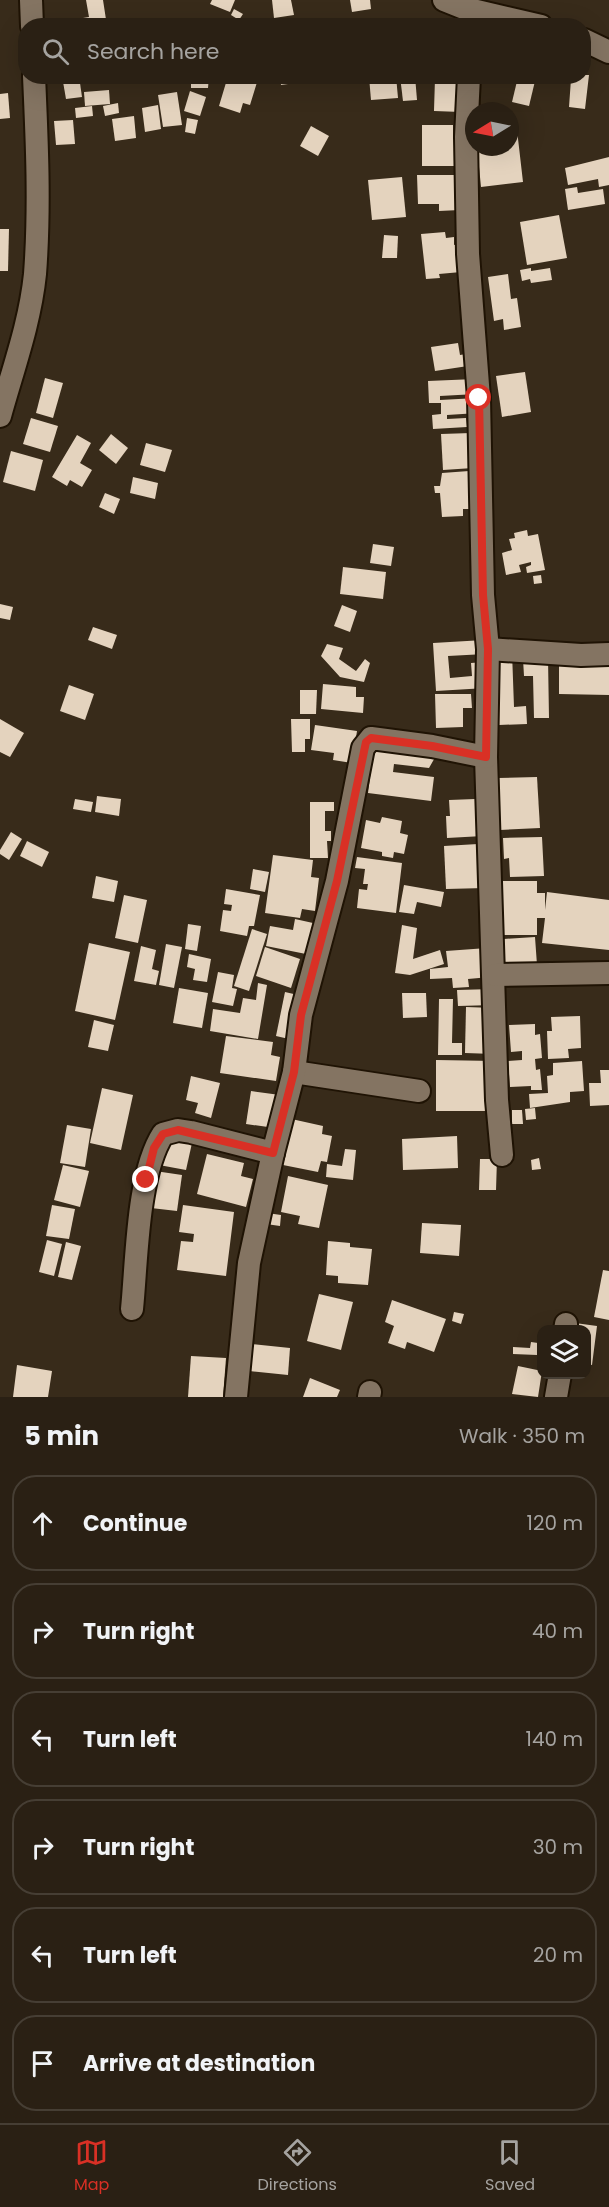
<!DOCTYPE html>
<meta charset="utf-8">
<style>
body{margin:0;font-family:Poppins,sans-serif;background:#32281d;color:#f1f3f6}
.controls{position:absolute;right:18px;bottom:18px;display:grid;overflow:hidden;border-radius:12px;box-shadow:0 6px 24px #0002}
.controls button{width:54px;height:54px;display:grid;place-items:center;padding:0;border:0;border-bottom:2px solid #463e34;background:#2a2014;color:#f1f3f6;font:30px sans-serif}
.compass{position:absolute;left:465px;top:102px;width:54px;height:54px;border-radius:50%;background:#2a2014;box-shadow:0 6px 24px #0002;rotate:260deg}
.stop{position:absolute;width:18px;height:18px;margin:-14px;border:4px solid #d93025;border-radius:50%;background:#fff}
.stop.end{background:#d93025;border-color:#fff;box-shadow:0 2px 6px #0008}
.list{margin:0;padding:0;list-style:none}
h2{display:flex;justify-content:space-between;align-items:center;height:78px;margin:0;padding:0 24px;font-size:26px}
h2 small{font-size:20px;font-weight:400;color:#a5a3a0}
.list li{display:grid;grid-template-columns:39px 1fr auto;gap:18px;align-items:center;box-sizing:border-box;height:96px;margin:0 12px 12px;padding:0 12px;border:2px solid #463e34;border-radius:24px}
.list b{display:block;font-size:22px;white-space:nowrap}
.list em{font-size:20px;font-style:normal;color:#a5a3a0}
.icon{flex:none;width:33px;height:33px;fill:none;stroke:currentColor;stroke-width:2;stroke-linecap:round;stroke-linejoin:round}
.map{position:relative;flex:none;width:609px;height:1397px;overflow:hidden}
.search{position:absolute;background:#2a2014;box-shadow:0 6px 24px #0002;left:18px;right:18px;top:18px;height:66px;display:flex;align-items:center;gap:15px;box-sizing:border-box;padding:0 21px;border-radius:24px;color:#a5a3a0;font-size:22px}
.sheet{height:726px;background:#2a2014}
nav{display:flex;justify-content:space-around;align-items:center;box-sizing:border-box;height:84px;border-top:2px solid #463e34;background:#2a2014;font-size:16px;color:#a5a3a0}
nav a{display:grid;justify-items:center;gap:3px}
nav .on{color:#d93025}
.map>svg:first-child{display:block}
.building{fill:#e4d3be}
.lines{fill:none;stroke-linecap:round;stroke-linejoin:round}
.street-casing{stroke:#1f1304;stroke-width:26}
.street{stroke:#847462;stroke-width:22}
.route{stroke:#d93025;stroke-width:8}
</style>
<div class="map">
<svg width="609" height="1397" viewBox="0 0 609 1397">
<rect width="100%" height="100%" fill="#382b1a"/>
<g class="building">
<path d="M86,0H103L107,26H78L77,19L89,17Z"/>
<path d="M212,0H235L230,12L210,4Z"/>
<path d="M272,0H291L294,15L274,18Z"/>
<path d="M350,0H370L371,9L352,12Z"/>
<path d="M234,9L243,14L239,20L231,15Z"/>
<path d="M373,19L374,26H361V20Z"/>
<path d="M584,75H589L585,109L569,107L571,79L567,76Z"/>
<path d="M62,76H79L82,97L66,99Z"/>
<path d="M93,76H124V79L94,83Z"/>
<path d="M191,76H209L208,88H191Z"/>
<path d="M228,76L258,79L250,105L243,103L240,113L219,106Z"/>
<path d="M280,76H294L295,83L281,85Z"/>
<path d="M396,76L398,98L371,100L369,77Z"/>
<path d="M400,76H415L417,100L403,101Z"/>
<path d="M471,76H512L511,84L470,83Z"/>
<path d="M518,77L535,81L529,106L512,102Z"/>
<path d="M435,78H462L461,112L434,111Z"/>
<path d="M109,90L110,104L85,106L84,92Z"/>
<path d="M190,91L206,97L200,116L184,111Z"/>
<path d="M177,92L182,125L163,127L158,95Z"/>
<path d="M8,93L10,118L0,119V94Z"/>
<path d="M118,103L119,113L105,116L103,106Z"/>
<path d="M158,105L161,129L145,132L142,108Z"/>
<path d="M92,106L93,116L76,118L75,108Z"/>
<path d="M134,116L136,138L115,141L112,119Z"/>
<path d="M187,118L198,120L195,134L185,132Z"/>
<path d="M73,120L75,144L56,145L54,121Z"/>
<path d="M422,125H453V139L462,138V166H422Z"/>
<path d="M311,126L329,136L318,156L300,146Z"/>
<path d="M517,130L523,182L481,187L477,147H510V131Z"/>
<path d="M609,157V185L599,187L598,179L568,185L565,168Z"/>
<path d="M417,175H460V210L439,211V204H418Z"/>
<path d="M402,177L406,217L372,220L368,180Z"/>
<path d="M577,187L578,193L603,189L605,204L568,210L565,189Z"/>
<path d="M559,215L567,258L527,265L520,222Z"/>
<path d="M0,229H9L8,271H0Z"/>
<path d="M445,232L446,238L454,237V245L458,244L461,272L439,274L440,278L426,279L421,234Z"/>
<path d="M384,235L398,236L397,258H382Z"/>
<path d="M531,268V271L550,268L552,280L531,283L530,279L522,281L520,270Z"/>
<path d="M508,274L511,299L517,298L521,327L504,330L503,319L494,321L488,277Z"/>
<path d="M458,343L460,355L466,354L468,366L435,371L431,347Z"/>
<path d="M525,372L531,412L502,417L496,376Z"/>
<path d="M45,378L63,383L53,418L36,413Z"/>
<path d="M475,379L476,394L440,396V400L477,398L478,413L447,415V419L466,418L467,427L433,429L432,415L441,414V403H429L428,381Z"/>
<path d="M31,418L58,426L50,452L23,444Z"/>
<path d="M471,433L473,468L443,470L441,434Z"/>
<path d="M111,434L128,448L116,464L99,450Z"/>
<path d="M77,435L91,443L80,463L92,470L82,487L70,480L67,486L52,477Z"/>
<path d="M146,443L172,450L165,472L140,465Z"/>
<path d="M11,451L43,460L35,491L3,482Z"/>
<path d="M469,471L471,509H463V516L442,517L440,493H435L434,486H440L442,473Z"/>
<path d="M133,477L158,483L155,499L130,493Z"/>
<path d="M105,493L120,499L114,514L99,507Z"/>
<path d="M527,530L528,536L538,534L545,570L527,573L526,567L531,565V562L519,565L521,572L506,575L502,553L512,550L509,539L515,538L514,533Z"/>
<path d="M373,544L394,547L391,566L370,563Z"/>
<path d="M343,567L386,572L383,599L340,594Z"/>
<path d="M541,575L542,583L534,584L533,576Z"/>
<path d="M0,604L13,607L10,620L0,618Z"/>
<path d="M342,605L357,611L350,632L334,626Z"/>
<path d="M93,627L117,635L112,649L88,640Z"/>
<path d="M484,640L485,654L448,656L450,678L472,676L471,663L484,662L486,688L436,691L433,643Z"/>
<path d="M327,644L343,648L339,659L356,671L365,659L370,663L364,682L340,677L321,656Z"/>
<path d="M512,652L514,707L526,706L527,724L499,725L496,653Z"/>
<path d="M548,658L549,718H534L533,676H524L523,659Z"/>
<path d="M559,664L609,665V695L559,694Z"/>
<path d="M323,684L356,687V697H364L363,713L321,709Z"/>
<path d="M69,685L94,694L85,720L60,711Z"/>
<path d="M300,690H317L316,714H300Z"/>
<path d="M435,694H471L472,708H463V727L436,728Z"/>
<path d="M0,719L24,733L10,757L0,752Z"/>
<path d="M291,719H310V739H305V752H292Z"/>
<path d="M315,725L357,731L352,763L333,760L334,753L311,750Z"/>
<path d="M374,746L437,754L429,768L394,764L393,772L434,777L431,801L368,793Z"/>
<path d="M537,777L540,828L500,830L498,778Z"/>
<path d="M97,796L121,799L119,816L95,812Z"/>
<path d="M75,799L93,802L91,812L73,809Z"/>
<path d="M475,799L476,812L482,811L483,836L447,838L446,816H450L449,800Z"/>
<path d="M310,802H334V811H325V831H331V841H327L328,858H310Z"/>
<path d="M382,817L402,821L400,833L408,835L404,854L394,852L393,858L382,856V852L361,848L366,820L380,823Z"/>
<path d="M11,832L22,839L9,860L0,854V850Z"/>
<path d="M542,837L544,876L510,877L509,858L504,859L503,838Z"/>
<path d="M27,841L49,852L42,867L20,856Z"/>
<path d="M478,844L485,888L446,889L444,846Z"/>
<path d="M273,855L313,860L311,877L319,878L315,911L302,909L300,918L265,913Z"/>
<path d="M357,857L402,863L396,913L357,908L359,889L367,890L368,884H363L365,869L355,868Z"/>
<path d="M253,869L269,872L265,892L250,889Z"/>
<path d="M96,876L118,881L114,902L92,898Z"/>
<path d="M498,881H537V893H545V910L547,892L609,900V950L542,943L545,918H537V935H498Z"/>
<path d="M404,885L444,892L441,907L417,902L414,914L399,912Z"/>
<path d="M226,889L260,895L254,926H249L247,936L220,931L223,910L231,911L232,905L224,904Z"/>
<path d="M124,895L147,900L138,943L115,938Z"/>
<path d="M295,919L313,923L306,954L266,946L270,926L293,930Z"/>
<path d="M188,924L201,926L197,951L185,949Z"/>
<path d="M402,925L417,928L413,959L440,950L444,964L410,975L395,973Z"/>
<path d="M252,929L267,934L249,991L234,986Z"/>
<path d="M535,937L537,965L501,968L500,949L504,948V939Z"/>
<path d="M89,943L130,952L115,1020L75,1011Z"/>
<path d="M166,944L182,947L174,988L159,985Z"/>
<path d="M141,946L156,950L152,969L159,971L156,985L134,981Z"/>
<path d="M265,947L300,959L291,988L256,976Z"/>
<path d="M487,948L490,977L468,979L469,987L453,988L452,978L430,979V969L448,967L446,951Z"/>
<path d="M189,954L211,959L207,982L193,980L195,969L187,967Z"/>
<path d="M218,972L234,975L232,988L237,989L233,1006L212,1002Z"/>
<path d="M258,983L267,985L258,1039L210,1031L213,1009L240,1013L243,998L256,1000Z"/>
<path d="M179,988L208,993L202,1028L173,1023Z"/>
<path d="M493,989L494,1005L458,1006L457,990Z"/>
<path d="M285,992L298,995L289,1039L276,1036Z"/>
<path d="M402,993H426L427,1017L403,1018Z"/>
<path d="M439,999H453L452,1043H462V1055H438Z"/>
<path d="M466,1007L494,1008V1054L465,1053Z"/>
<path d="M580,1016L581,1048L568,1049L569,1058L548,1059L547,1031H552L551,1017Z"/>
<path d="M94,1020L114,1025L108,1051L88,1047Z"/>
<path d="M535,1024V1035L540,1034L542,1058L535,1059L536,1070L540,1069L542,1090H531V1086L510,1087L508,1061L522,1060V1051L511,1052L509,1025Z"/>
<path d="M226,1036L273,1042L271,1055L280,1057L276,1081L220,1073Z"/>
<path d="M436,1060L495,1061V1111H436Z"/>
<path d="M582,1061L584,1091L570,1092V1102L530,1108L529,1094L548,1093L547,1076L553,1075V1063Z"/>
<path d="M600,1070H609V1105L590,1106L589,1083H601Z"/>
<path d="M191,1076L220,1083L211,1118L195,1113L198,1103L186,1100Z"/>
<path d="M102,1088L133,1095L121,1150L90,1143Z"/>
<path d="M251,1091L280,1095L275,1128L246,1124Z"/>
<path d="M535,1108L536,1119L526,1120L525,1109Z"/>
<path d="M512,1110H522L523,1124H512Z"/>
<path d="M287,1118L323,1126L322,1134L332,1136L327,1162L321,1161L318,1172L283,1165L285,1157L279,1156Z"/>
<path d="M67,1125L91,1129L85,1167L60,1163Z"/>
<path d="M457,1136L458,1168L403,1170L402,1139Z"/>
<path d="M164,1138L192,1143L186,1170L159,1165Z"/>
<path d="M345,1149L356,1150L353,1180L326,1177L327,1164L342,1166Z"/>
<path d="M207,1154L244,1163L241,1176L253,1179L246,1207L197,1194Z"/>
<path d="M539,1158L541,1169L532,1170L531,1160Z"/>
<path d="M480,1159H497L496,1190H479Z"/>
<path d="M63,1165L89,1171L80,1207L54,1200Z"/>
<path d="M155,1171L182,1175L177,1211L151,1208Z"/>
<path d="M288,1176L328,1185L319,1228L298,1224L300,1216L281,1212Z"/>
<path d="M52,1205L75,1209L69,1239L46,1236Z"/>
<path d="M183,1205L234,1212L226,1276L177,1270L181,1241L193,1242L194,1234L179,1232Z"/>
<path d="M267,1213L281,1215L280,1226L266,1224Z"/>
<path d="M422,1223L461,1225L459,1256L420,1253Z"/>
<path d="M47,1240L62,1244L54,1276L39,1272Z"/>
<path d="M328,1241L350,1243V1247L372,1249L368,1285L338,1283V1276L326,1275Z"/>
<path d="M66,1242L81,1246L72,1280L58,1277Z"/>
<path d="M603,1270L609,1271V1320L594,1317Z"/>
<path d="M319,1294L353,1302L341,1350L307,1341Z"/>
<path d="M392,1300L446,1319L434,1352L407,1342L405,1349L388,1343L394,1326L385,1322Z"/>
<path d="M454,1312L464,1314L461,1324L452,1321Z"/>
<path d="M575,1323L597,1326L592,1365L586,1364V1330H574Z"/>
<path d="M531,1342L538,1343L537,1355L513,1354V1347L530,1348Z"/>
<path d="M252,1344L290,1348L288,1375L249,1371Z"/>
<path d="M191,1356L226,1358L223,1397H188Z"/>
<path d="M17,1365L52,1371L48,1397H13Z"/>
<path d="M518,1366L542,1371L538,1397L512,1394Z"/>
<path d="M310,1378L340,1390L337,1397H303Z"/>
</g>
<g class="lines">
<defs>
<g id="street">
<path d="M31,0L32,26"/>
<path d="M444,0L464,8L541,26"/>
<path d="M584,40L609,52"/>
<path d="M469,76L466,137L468,254L479,398L483,595L488,649L486,757L497,1100L502,1155"/>
<path d="M0,416C13,369 30,323 35,274C40,208 37,142 34,76"/>
<path d="M488,649L581,655L609,654"/>
<path d="M495,975L609,973"/>
<path d="M294,1072L419,1091"/>
<path d="M132,1309C137,1260 137,1174 163,1134L178,1130L191,1132L273,1153"/>
<path d="M565,1330L566,1324"/>
<path d="M236,1397L249,1263L273,1153L294,1072L301,1015L337,881L363,748L371,738L432,746L486,757"/>
<path d="M369,1397L370,1392"/>
<path d="M556,1397L560,1374"/>
</g>
</defs>
<use href="#street" class="street-casing"/>
<use href="#street" class="street"/>
</g>
<g class="lines">
<path class="route" d="M146,1180L154,1148L163,1134L178,1130L273,1153L294,1072L301,1015L337,881L366,742L371,738L432,746L486,757L488,649L483,595L479,398"/>
</g>
</svg>
<div class="controls">
<button><svg class="icon" aria-label="layers" viewBox="0 0 24 24"><path d="M12 4l9 5-9 5-9-5zM3 14l9 5 9-5"/></svg></button>
</div>
<svg class="compass" viewBox="-18 -18 36 36"><path d="M0-13l5 13h-10z" fill="#e53935"/><path d="M0 13l5-13h-10z" fill="#a5a3a0"/></svg>
<div class="stop" style="left:479px;top:398px"></div>
<div class="stop end" style="left:146px;top:1180px"></div>
<div class="search"><svg class="icon" aria-label="search" viewBox="0 0 24 24"><circle cx="10" cy="10" r="6"/><path d="M15 15l6 6"/></svg>Search here</div>
</div>
<section class="sheet">
<h2>5 min<small>Walk · 350 m</small></h2>
<ul class="list">
<li><svg class="icon" aria-label="ahead" viewBox="0 0 24 24"><path d="M12 20V5M6 11l6-6 6 6"/></svg><div><b>Continue</b></div><em>120 m</em></li>
<li><svg class="icon" aria-label="right" viewBox="0 0 24 24"><path d="M7 20v-9h11M14 6l5 5-5 5"/></svg><div><b>Turn right</b></div><em>40 m</em></li>
<li><svg class="icon" aria-label="left" viewBox="0 0 24 24"><path d="M17 20v-9H6M10 6l-5 5 5 5"/></svg><div><b>Turn left</b></div><em>140 m</em></li>
<li><svg class="icon" aria-label="right" viewBox="0 0 24 24"><path d="M7 20v-9h11M14 6l5 5-5 5"/></svg><div><b>Turn right</b></div><em>30 m</em></li>
<li><svg class="icon" aria-label="left" viewBox="0 0 24 24"><path d="M17 20v-9H6M10 6l-5 5 5 5"/></svg><div><b>Turn left</b></div><em>20 m</em></li>
<li><svg class="icon" aria-label="arrive" viewBox="0 0 24 24"><path d="M6 21V4h12l-3 4 3 4H6"/></svg><div><b>Arrive at destination</b></div></li>
</ul>
</section>
<nav>
<a class="on"><svg class="icon" aria-label="map" viewBox="0 0 24 24"><path d="M3 6l6-2 6 2 6-2v14l-6 2-6-2-6 2zM9 4v14M15 6v14"/></svg>Map</a>
<a><svg class="icon" aria-label="directions" viewBox="0 0 24 24"><path d="M12 3l9 9-9 9-9-9zM9 14v-3h6M13 9l2 2-2 2"/></svg>Directions</a>
<a><svg class="icon" aria-label="saved" viewBox="0 0 24 24"><path d="M7 4h10v16l-5-4-5 4z"/></svg>Saved</a>
</nav>
